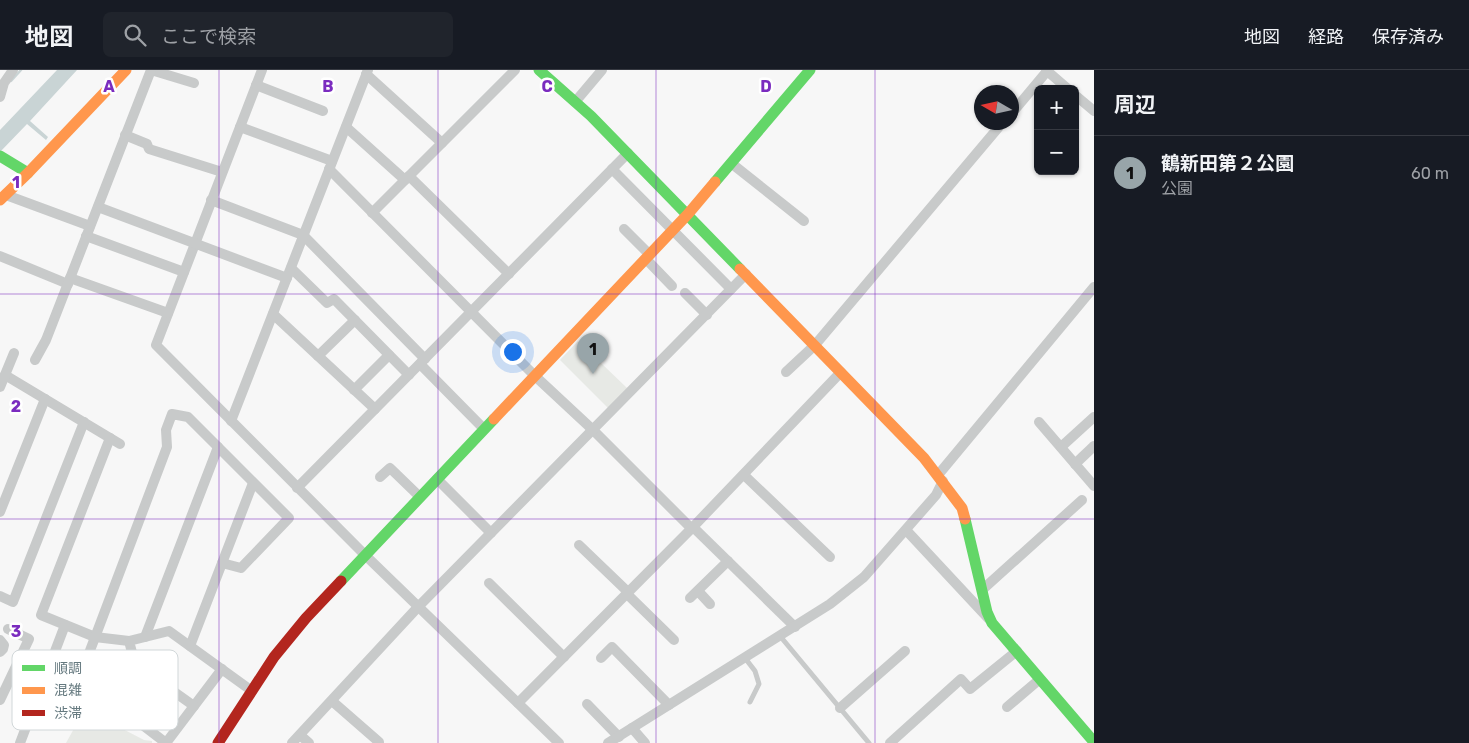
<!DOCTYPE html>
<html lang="ja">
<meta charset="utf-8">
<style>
body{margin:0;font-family:Rubik,"Noto Sans JP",sans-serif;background:#20242c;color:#f1f3f6}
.controls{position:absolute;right:15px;top:15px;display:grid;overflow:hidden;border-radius:8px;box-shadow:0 1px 4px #0004}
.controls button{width:45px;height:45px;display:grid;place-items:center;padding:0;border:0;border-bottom:1px solid #363941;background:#171b24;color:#f1f3f6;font:25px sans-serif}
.compass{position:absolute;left:974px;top:15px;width:45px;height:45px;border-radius:50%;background:#171b24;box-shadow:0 1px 4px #0004;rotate:279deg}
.you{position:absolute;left:512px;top:281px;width:18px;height:18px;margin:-12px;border:4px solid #fff;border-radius:50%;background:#1a73e8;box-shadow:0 0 0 8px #1a73e833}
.badge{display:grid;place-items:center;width:32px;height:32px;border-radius:50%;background:#98a5a9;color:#111;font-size:16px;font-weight:700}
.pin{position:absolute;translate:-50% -41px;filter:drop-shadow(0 1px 2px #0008)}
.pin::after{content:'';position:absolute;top:26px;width:18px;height:15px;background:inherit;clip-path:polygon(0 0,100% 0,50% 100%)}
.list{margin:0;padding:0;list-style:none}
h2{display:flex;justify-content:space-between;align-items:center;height:65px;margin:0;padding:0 20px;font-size:21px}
h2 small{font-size:16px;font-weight:400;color:#9ea1a6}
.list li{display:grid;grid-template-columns:32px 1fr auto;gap:15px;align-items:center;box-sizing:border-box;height:75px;padding:0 20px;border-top:1px solid #363941}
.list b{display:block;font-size:19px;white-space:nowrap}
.list p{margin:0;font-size:16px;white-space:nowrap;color:#9ea1a6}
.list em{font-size:16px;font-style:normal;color:#9ea1a6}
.icon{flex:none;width:28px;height:28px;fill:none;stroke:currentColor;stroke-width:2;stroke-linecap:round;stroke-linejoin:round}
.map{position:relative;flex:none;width:1094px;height:673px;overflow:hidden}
header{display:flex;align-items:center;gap:30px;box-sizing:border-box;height:70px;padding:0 25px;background:#171b24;border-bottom:1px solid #363941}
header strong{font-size:24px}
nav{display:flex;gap:28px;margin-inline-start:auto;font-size:18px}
.search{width:350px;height:45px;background:#20242c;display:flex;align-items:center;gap:12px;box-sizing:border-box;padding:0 18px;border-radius:8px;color:#9ea1a6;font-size:19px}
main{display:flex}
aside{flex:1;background:#171b24}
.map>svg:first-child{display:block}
.green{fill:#e7e9e5}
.water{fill:#c9d4d5}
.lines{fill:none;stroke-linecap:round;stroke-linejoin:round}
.stream{stroke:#c9d4d5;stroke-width:2.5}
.lane{stroke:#c8caca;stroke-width:5}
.street{stroke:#c8caca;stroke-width:10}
.fast{stroke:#63d668;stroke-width:11}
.slow{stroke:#ff974d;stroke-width:11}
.jam{stroke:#b3261e;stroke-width:11}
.grid{fill:none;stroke:#7b2cbf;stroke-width:1;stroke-opacity:0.55}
.key{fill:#fff;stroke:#d1d7d9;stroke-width:1}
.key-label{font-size:14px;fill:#65797f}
.grid-label{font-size:16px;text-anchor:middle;font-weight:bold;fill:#7b2cbf;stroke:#fff;stroke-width:5;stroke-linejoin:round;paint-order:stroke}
</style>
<header>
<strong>地図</strong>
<div class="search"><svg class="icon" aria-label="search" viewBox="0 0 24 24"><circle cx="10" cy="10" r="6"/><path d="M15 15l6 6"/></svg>ここで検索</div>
<nav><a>地図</a><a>経路</a><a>保存済み</a></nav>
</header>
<main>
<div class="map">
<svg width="1094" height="673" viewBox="0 0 1094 673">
<rect width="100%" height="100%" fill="#f7f7f7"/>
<g class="green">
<path d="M578,271L627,318L608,338L560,290Z"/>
<path d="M84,635L87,636L90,642L144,670L152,671V673H66L81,646L80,637Z"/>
</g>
<path class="water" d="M57,0H77L30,51L48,67L46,70L27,54L0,82V60Z"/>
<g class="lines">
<path class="stream" d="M11,11L21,0"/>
<g class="lane">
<path d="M780,566L869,673"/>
<path d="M745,588L755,601L759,614L750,632"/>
</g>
<g class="street">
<path d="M151,0L194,13"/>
<path d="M262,0L156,275L365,485L559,673"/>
<path d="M1046,0L1068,19"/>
<path d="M366,4L442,73"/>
<path d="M256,15L323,41"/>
<path d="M1075,25L1094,41"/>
<path d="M0,27L4,13L13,0"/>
<path d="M575,32L602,0"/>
<path d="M1012,43L1048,0"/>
<path d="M240,57L332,91"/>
<path d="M346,57L405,110"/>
<path d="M125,65L147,74L149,79L222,102"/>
<path d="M731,93L804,151"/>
<path d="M329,99L535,306L593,360L692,459"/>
<path d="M612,99L731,219"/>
<path d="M409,106L509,204"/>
<path d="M6,125L90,156"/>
<path d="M211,130L303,165L425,289"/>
<path d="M98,137L287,208"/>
<path d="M372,143L515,0"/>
<path d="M624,159L650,185"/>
<path d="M86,166L184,202"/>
<path d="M0,186L68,214"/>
<path d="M646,189L672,216"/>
<path d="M291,198L327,233L334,229L409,305"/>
<path d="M70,208L168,243"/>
<path d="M685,223L707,245"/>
<path d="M273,244L375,339"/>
<path d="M318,286L355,250"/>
<path d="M35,290L46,270L151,0"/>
<path d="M420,294L484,359"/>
<path d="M786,302L815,275L1003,52"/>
<path d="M5,305L120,374"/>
<path d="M0,317L14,283"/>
<path d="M354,320L389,285"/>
<path d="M231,351L368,0"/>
<path d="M1039,352L1094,416"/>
<path d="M110,368L41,545L95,567L129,571"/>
<path d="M1061,377L1094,347"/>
<path d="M1075,394L1094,376"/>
<path d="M744,405L830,487"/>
<path d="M938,405L1094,217"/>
<path d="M380,407L390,398L420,427"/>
<path d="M437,409L491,463"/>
<path d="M297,418L628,83"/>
<path d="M0,442L45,329"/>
<path d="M693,457L795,557"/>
<path d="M906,460L988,548"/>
<path d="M579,475L628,522"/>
<path d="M489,513L564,587"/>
<path d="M982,520L1082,430"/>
<path d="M698,521L710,534"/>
<path d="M627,524L674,570"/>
<path d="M0,526L13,532L84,352"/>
<path d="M690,528L728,491"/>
<path d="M145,567L218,377"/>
<path d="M0,570L4,575L3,579L0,582"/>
<path d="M190,576L253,413"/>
<path d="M601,588L612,577L669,635"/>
<path d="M222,599L166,673L80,607L167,377L166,360L172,344L188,347L289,448L241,498L222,493"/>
<path d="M0,630L29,569L8,559"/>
<path d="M332,631L379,672"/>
<path d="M518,633L693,457L841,302"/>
<path d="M587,634L619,667"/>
<path d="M194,636L135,594L129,571L169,561L252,621"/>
<path d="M1007,637L1040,609"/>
<path d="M840,638L905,581"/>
<path d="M632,658L645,673"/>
<path d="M300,665L309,673"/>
<path d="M20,673L65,555"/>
<path d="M292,673L418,537L746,204"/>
<path d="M608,673L830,534L864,507L936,425L943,411"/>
<path d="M890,673L961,609L970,619L1017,581"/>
</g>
<g class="fast">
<path d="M539,0L591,46L740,199"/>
<path d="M0,86L28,103"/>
<path d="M715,112L810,0"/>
<path d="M965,449L987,542L992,553L1094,672"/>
<path d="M341,511L494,349"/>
</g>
<g class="slow">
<path d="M0,130L28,103L126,0"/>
<path d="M740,199L924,388L962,438L965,449"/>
<path d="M494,349L688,144L715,112"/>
</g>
<path class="jam" d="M218,673L274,587L306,548L341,511"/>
</g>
<path class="grid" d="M219,0V673M438,0V673M656,0V673M875,0V673M0,224H1094M0,449H1094"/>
<rect x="12" y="580" width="166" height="80" rx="8" class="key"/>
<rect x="22" y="595" width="23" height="6" fill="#63d668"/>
<rect x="22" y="617" width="23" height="7" fill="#ff974d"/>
<rect x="22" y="640" width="23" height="6" fill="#b3261e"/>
<g class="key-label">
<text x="54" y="603">順調</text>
<text x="54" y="625">混雑</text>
<text x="54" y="648">渋滞</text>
</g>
<g class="grid-label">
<text x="109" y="22">A</text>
<text x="328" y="22">B</text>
<text x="547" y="22">C</text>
<text x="766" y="22">D</text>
<text x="16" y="118">1</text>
<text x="16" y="342">2</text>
<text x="16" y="567">3</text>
</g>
</svg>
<div class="controls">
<button>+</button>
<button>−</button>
</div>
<svg class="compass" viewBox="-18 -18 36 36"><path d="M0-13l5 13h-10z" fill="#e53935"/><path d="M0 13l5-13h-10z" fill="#9ea1a6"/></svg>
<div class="you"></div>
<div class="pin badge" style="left:593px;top:304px">1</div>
</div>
<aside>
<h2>周辺<small></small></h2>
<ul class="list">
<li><span class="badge">1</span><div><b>鶴新田第２公園</b><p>公園</p></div><em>60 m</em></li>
</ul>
</aside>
</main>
